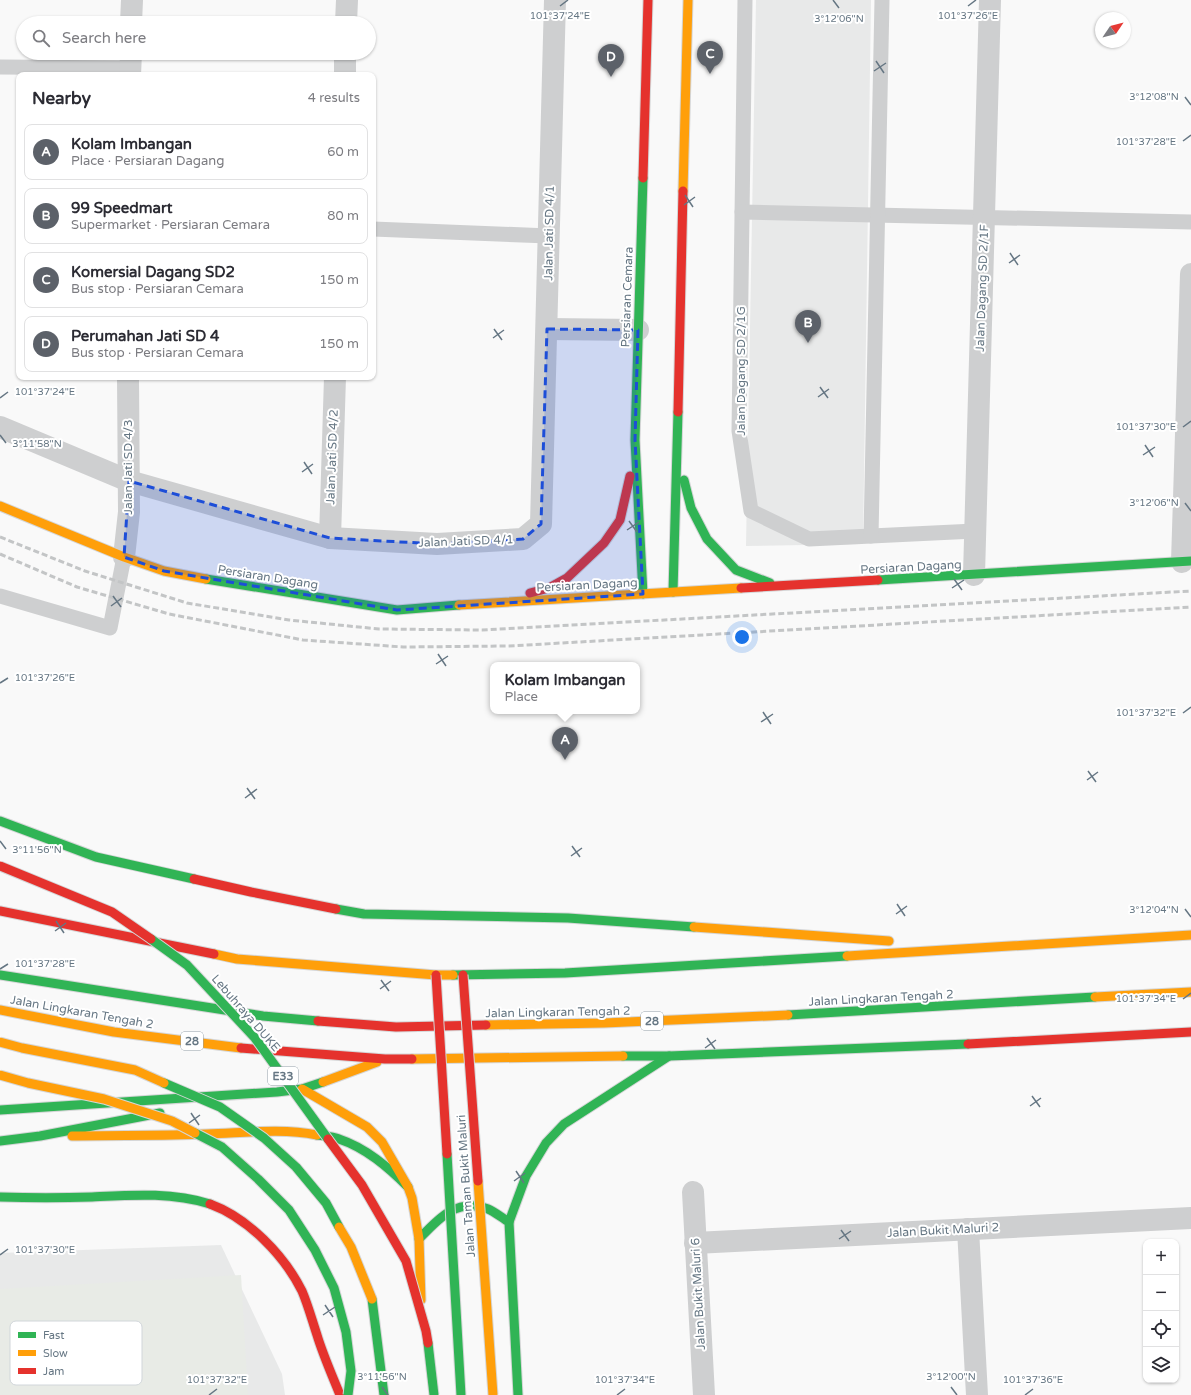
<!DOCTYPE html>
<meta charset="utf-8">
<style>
body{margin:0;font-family:"Varela Round",sans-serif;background:#f7f7f7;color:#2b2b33}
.controls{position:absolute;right:12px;bottom:12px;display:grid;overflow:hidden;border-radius:8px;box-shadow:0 1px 3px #0004}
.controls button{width:36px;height:36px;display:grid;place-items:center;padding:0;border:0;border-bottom:1px solid #e1e1e2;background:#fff;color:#2b2b33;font:20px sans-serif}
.compass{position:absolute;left:1095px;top:12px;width:36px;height:36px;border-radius:50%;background:#fff;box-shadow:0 1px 3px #0004;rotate:55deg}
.you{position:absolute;left:742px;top:637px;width:14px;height:14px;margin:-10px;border:3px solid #fff;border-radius:50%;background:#1a73e8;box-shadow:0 0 0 6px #1a73e833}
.badge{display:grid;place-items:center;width:26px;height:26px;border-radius:50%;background:#5c6169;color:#fff;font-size:13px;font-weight:700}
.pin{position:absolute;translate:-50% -33px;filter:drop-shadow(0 1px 2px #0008)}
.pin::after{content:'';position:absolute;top:21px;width:14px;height:12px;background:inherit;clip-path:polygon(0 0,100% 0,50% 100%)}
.popup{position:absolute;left:490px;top:662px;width:150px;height:52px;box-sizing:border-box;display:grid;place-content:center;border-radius:8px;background:#fff;filter:drop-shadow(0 1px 3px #0005);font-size:13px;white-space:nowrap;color:#7c7c81}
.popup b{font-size:15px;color:#2b2b33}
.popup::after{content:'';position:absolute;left:50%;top:100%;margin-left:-8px;border:8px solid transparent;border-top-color:#fff}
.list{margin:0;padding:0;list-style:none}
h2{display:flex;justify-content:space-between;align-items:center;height:52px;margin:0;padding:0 16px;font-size:17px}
h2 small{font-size:13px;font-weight:400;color:#7c7c81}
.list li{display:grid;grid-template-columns:26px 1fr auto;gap:12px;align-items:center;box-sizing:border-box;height:56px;margin:0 8px 8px;padding:0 8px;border:1px solid #e1e1e2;border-radius:8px}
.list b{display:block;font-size:15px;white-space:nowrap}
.list p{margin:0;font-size:13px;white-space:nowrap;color:#7c7c81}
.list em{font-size:13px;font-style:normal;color:#7c7c81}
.icon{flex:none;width:22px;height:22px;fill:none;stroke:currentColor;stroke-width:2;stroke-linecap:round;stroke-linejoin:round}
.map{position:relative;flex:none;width:1191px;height:1395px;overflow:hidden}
.search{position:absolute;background:#fff;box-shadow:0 1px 3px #0004;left:16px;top:16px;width:360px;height:44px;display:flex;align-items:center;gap:10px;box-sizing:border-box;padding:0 14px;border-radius:22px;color:#7c7c81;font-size:15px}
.panel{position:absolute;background:#fff;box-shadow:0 1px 3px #0004;left:16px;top:72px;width:360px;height:308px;border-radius:8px}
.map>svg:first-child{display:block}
.built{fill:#e8e9e9}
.pitch{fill:#e8ebe6}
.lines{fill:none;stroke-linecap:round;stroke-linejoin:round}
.fast-casing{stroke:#d5d6d7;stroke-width:11}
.slow-casing{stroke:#d5d6d7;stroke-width:11}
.jam-casing{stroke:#d5d6d7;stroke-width:11}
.lane{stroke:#cecfd0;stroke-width:15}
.street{stroke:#cecfd0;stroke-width:22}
.fast{stroke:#30b455;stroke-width:9}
.slow{stroke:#ff9f0a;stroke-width:9}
.jam{stroke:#e5322d;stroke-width:9}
.rail{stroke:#c3c5c6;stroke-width:3;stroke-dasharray:6 3;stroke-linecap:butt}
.fast-bridge-casing{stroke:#d5d6d7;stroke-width:11;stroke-linecap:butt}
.slow-bridge-casing{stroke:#d5d6d7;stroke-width:11;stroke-linecap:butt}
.jam-bridge-casing{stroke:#d5d6d7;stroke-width:11;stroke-linecap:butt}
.fast-bridge{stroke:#30b455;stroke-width:9}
.slow-bridge{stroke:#ff9f0a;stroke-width:9}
.jam-bridge{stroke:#e5322d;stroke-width:9}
.marked{fill:#1d4ed8;fill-opacity:0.2;stroke:#1d4ed8;stroke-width:3;stroke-dasharray:8 5;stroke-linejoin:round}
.ticks{fill:none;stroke:#657683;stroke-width:1.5}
.labels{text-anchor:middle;stroke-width:4;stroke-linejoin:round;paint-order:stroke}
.shield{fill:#fff;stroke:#939fa8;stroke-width:1}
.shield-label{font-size:11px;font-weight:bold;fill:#657683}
.street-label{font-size:12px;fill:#657683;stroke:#fff}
.key{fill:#fff;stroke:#d1d6da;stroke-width:1}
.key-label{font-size:11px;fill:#657683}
.ticks-label{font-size:10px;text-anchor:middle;fill:#657683;stroke:#fff;stroke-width:4;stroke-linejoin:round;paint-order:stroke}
</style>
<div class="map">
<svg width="1191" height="1395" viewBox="0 0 1191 1395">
<rect width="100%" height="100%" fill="#f9f9f9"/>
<g class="built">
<path d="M756,0H871L863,544L746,546Z"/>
<path d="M221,1245L282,1374L285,1395H0V1253Z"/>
</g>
<path class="pitch" d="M241,1275L248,1395H0V1289Z"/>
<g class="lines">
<defs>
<g id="fast">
<path d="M643,178L635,440L643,594"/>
<path d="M684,480L691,508L707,539L736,570L770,583"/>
<path d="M206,579L397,610L459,605"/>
<path d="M878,580L1191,561"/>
<path d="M673,592L678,412"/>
<path d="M0,821L96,857L194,879"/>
<path d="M336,909L364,914L568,918L694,927"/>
<path d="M0,975L263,1016L318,1021"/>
<path d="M453,975L565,973L847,956"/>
<path d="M788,1015L1095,997"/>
<path d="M623,1056H669L968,1044"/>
<path d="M0,1110L277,1092L302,1089L323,1082"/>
<path d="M317,1135C324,1136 332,1136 339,1139C366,1148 388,1167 408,1187"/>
<path d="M0,1141L40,1136L160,1113"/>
<path d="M0,1197C31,1198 61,1198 92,1197C132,1195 171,1192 210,1204"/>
<path d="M509,1222L526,1176L546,1143L564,1124L669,1056"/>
<path d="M419,1239C438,1219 457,1197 488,1209C495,1212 502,1218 509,1222L518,1395"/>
<path d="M372,1299L384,1395"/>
</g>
<g id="slow">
<path d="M683,191L688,0"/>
<path d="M0,506L124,557L164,571L206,579"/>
<path d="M459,605L741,588"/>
<path d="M694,927L889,941"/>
<path d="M214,954L237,959L436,975H453"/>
<path d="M847,956L1191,935"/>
<path d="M1095,997L1191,992"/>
<path d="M0,1010L114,1032L241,1048"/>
<path d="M486,1025L604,1023L788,1015"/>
<path d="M412,1059L623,1056"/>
<path d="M323,1082L377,1062"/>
<path d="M302,1089L367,1127L382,1142L408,1187L412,1198L419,1239L421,1300"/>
<path d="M72,1136C117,1135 162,1136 207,1134C243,1133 281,1128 317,1135"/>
</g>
<g id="jam">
<path d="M643,178L648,0"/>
<path d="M678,412L683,191"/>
<path d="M741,588L878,580"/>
<path d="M530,593L549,588L567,578L604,543L620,520L630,476"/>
<path d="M194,879L251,892L336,909"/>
<path d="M0,911L214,954"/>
<path d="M318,1021L396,1027L486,1025"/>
<path d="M968,1044L1191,1032"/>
<path d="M241,1048L385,1059H412"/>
<path d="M210,1204C248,1218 284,1255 302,1291C308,1305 312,1320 317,1335C323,1355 332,1375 340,1395"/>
</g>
</defs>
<use href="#fast" class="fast-casing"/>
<use href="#slow" class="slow-casing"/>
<use href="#jam" class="jam-casing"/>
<g class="lane">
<path d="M745,0L739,431L751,511L809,539L975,531"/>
<path d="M0,67L130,68"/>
<path d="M742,212L1191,222"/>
<path d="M373,229L549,236"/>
<path d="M871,536L882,0"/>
<path d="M0,596L110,628L124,557"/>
</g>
<g class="street">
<path d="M131,23L132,0"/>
<path d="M346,23L347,0"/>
<path d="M130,75L131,53"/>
<path d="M345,75V53"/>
<path d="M547,329L638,330"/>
<path d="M0,427L129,481L330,538L437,544L523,539L541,524L555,0"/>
<path d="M330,538L335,377"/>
<path d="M124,557L129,512L128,377"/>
<path d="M1182,562L1191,274"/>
<path d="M974,575L990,0"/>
<path d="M693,1192L704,1395"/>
<path d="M968,1229L977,1395"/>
<path d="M695,1243L1191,1218"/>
</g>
<use href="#fast" class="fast"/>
<use href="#slow" class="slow"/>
<use href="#jam" class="jam"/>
<g class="rail">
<path d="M0,537L85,571L187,603L289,620L379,629L482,630L1191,591"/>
<path d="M0,554L77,587L169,614L303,640L403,647L509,646L1191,607"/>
</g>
<defs>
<g id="fast-bridge">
<path d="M151,939L187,965L255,1038L328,1139"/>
<path d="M164,1083L220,1107L264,1138L296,1167L326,1203L339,1227"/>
<path d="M195,1133L222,1147L258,1179L289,1210L315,1250L334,1288L346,1332L351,1371L348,1395"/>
<path d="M447,1154L461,1395"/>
<path d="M428,1343L434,1395"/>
</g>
<g id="slow-bridge">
<path d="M0,1042L22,1048L135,1070L164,1083"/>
<path d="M0,1075L28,1083L104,1099L172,1121L195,1133"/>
<path d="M478,1181L493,1395"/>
<path d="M339,1227L351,1247L372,1299"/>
</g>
<g id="jam-bridge">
<path d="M0,866L112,912L151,939"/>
<path d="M436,975L447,1154"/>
<path d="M463,975L478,1181"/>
<path d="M328,1139L362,1185L406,1261L426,1331L428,1343"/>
</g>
</defs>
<use href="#fast-bridge" class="fast-bridge-casing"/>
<use href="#slow-bridge" class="slow-bridge-casing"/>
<use href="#jam-bridge" class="jam-bridge-casing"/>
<use href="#fast-bridge" class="fast-bridge"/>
<use href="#slow-bridge" class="slow-bridge"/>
<use href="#jam-bridge" class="jam-bridge"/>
</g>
<path class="marked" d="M547,329L638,330L635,440L643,594L397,610L164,571L124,557L129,481L330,538L437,544L523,539L541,524Z"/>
<path class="ticks" d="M833,0L839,8M560,6L568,0M968,6L976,0M876,61L884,73M874,71L886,63M1185,97L1191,105M1183,141L1191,135M685,195L693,207M684,205L695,197M1010,253L1018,265M1009,263L1020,255M494,329L502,340M493,338L504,330M820,387L828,398M818,397L829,389M0,398L8,392M1183,427L1191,421M0,435L6,443M1145,445L1153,457M1143,455L1155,447M304,462L312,474M302,472L313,464M1185,503L1191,511M629,521L637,532M627,530L639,522M954,579L962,590M952,588L964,580M113,596L121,607M111,606L122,598M438,654L446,666M436,664L448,656M0,683L8,678M763,712L771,724M1183,713L1191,707M761,722L773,714M1088,771L1096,782M1087,780L1098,772M247,788L255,799M245,798L257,789M0,841L6,849M572,846L580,857M571,856L582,848M897,904L905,916M1185,909L1191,917M896,914L907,906M56,921L64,933M55,931L66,923M0,969L8,964M381,980L389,991M380,989L391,981M1183,999L1191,993M707,1038L715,1049M705,1048L716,1040M1032,1096L1040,1107M1030,1106L1041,1098M191,1113L199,1125M189,1123L200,1115M516,1171L524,1183M514,1181L525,1173M841,1230L849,1241M839,1239L851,1231M0,1255L8,1249M325,1305L333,1317M323,1315L335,1307M382,1387L388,1395M951,1387L957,1395M209,1395L217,1389M617,1395L625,1389M1025,1395L1033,1389"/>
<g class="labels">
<g class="shield">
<rect x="641" y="1012" width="22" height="18" rx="3"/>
<rect x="181" y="1032" width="22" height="18" rx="3"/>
<rect x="268" y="1067" width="30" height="18" rx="3"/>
</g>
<g class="shield-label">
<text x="652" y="1025">28</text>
<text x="192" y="1045">28</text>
<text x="283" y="1080">E33</text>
</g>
<g class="street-label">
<text transform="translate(549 233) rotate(-89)" y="4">Jalan Jati SD 4/1</text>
<text transform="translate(982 288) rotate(-88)" y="4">Jalan Dagang SD 2/1F</text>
<text transform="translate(627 297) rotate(-88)" y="4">Persiaran Cemara</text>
<text transform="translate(741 371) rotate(-90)" y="4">Jalan Dagang SD 2/1G</text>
<text transform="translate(332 457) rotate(-88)" y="4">Jalan Jati SD 4/2</text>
<text transform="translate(128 467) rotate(-90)" y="4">Jalan Jati SD 4/3</text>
<text transform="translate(466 541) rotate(-2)" y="4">Jalan Jati SD 4/1</text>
<text transform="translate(911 567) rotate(-3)" y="4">Persiaran Dagang</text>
<text transform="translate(268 577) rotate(9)" y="4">Persiaran Dagang</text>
<text transform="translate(587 585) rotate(-3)" y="4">Persiaran Dagang</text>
<text transform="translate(881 998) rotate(-3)" y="4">Jalan Lingkaran Tengah 2</text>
<text transform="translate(82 1012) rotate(10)" y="4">Jalan Lingkaran Tengah 2</text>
<text transform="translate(558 1012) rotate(-1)" y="4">Jalan Lingkaran Tengah 2</text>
<text transform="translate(246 1013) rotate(49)" y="4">Lebuhraya DUKE</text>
<text transform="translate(466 1186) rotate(-94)" y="4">Jalan Taman Bukit Maluri</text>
<text transform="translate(943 1230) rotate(-3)" y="4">Jalan Bukit Maluri 2</text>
<text transform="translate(698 1294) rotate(-93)" y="4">Jalan Bukit Maluri 6</text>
</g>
</g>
<rect x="10" y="1321" width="132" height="64" rx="6" class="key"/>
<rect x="18" y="1332" width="18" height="6" fill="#30b455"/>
<rect x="18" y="1350" width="18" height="6" fill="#ff9f0a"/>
<rect x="18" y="1368" width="18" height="6" fill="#e5322d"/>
<g class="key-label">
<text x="43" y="1339">Fast</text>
<text x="43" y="1357">Slow</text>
<text x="43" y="1375">Jam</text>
</g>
<g class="ticks-label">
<text x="560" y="19">101°37'24"E</text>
<text x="968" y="19">101°37'26"E</text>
<text x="839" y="22">3°12'06"N</text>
<text x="1154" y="100">3°12'08"N</text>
<text x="1146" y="145">101°37'28"E</text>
<text x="45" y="395">101°37'24"E</text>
<text x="1146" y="430">101°37'30"E</text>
<text x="37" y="447">3°11'58"N</text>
<text x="1154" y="506">3°12'06"N</text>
<text x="45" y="681">101°37'26"E</text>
<text x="1146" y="716">101°37'32"E</text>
<text x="37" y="853">3°11'56"N</text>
<text x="1154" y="913">3°12'04"N</text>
<text x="45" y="967">101°37'28"E</text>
<text x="1146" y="1002">101°37'34"E</text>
<text x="45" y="1253">101°37'30"E</text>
<text x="382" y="1380">3°11'56"N</text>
<text x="951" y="1380">3°12'00"N</text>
<text x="217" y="1383">101°37'32"E</text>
<text x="625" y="1383">101°37'34"E</text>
<text x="1033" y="1383">101°37'36"E</text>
</g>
</svg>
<div class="controls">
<button>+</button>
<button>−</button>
<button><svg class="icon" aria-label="locate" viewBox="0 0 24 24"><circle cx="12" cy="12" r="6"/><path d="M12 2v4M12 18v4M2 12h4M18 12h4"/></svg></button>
<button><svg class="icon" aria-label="layers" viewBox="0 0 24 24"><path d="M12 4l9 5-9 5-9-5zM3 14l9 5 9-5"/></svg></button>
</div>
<svg class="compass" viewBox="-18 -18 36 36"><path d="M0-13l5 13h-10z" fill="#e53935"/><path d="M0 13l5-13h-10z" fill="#7c7c81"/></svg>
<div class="you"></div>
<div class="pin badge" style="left:565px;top:760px">A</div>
<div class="popup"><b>Kolam Imbangan</b>Place</div>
<div class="pin badge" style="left:808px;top:343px">B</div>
<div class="pin badge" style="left:710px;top:74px">C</div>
<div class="pin badge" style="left:611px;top:77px">D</div>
<div class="search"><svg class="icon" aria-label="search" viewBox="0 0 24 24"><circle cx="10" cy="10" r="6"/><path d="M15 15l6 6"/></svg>Search here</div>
<section class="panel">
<h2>Nearby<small>4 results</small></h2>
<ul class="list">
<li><span class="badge">A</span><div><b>Kolam Imbangan</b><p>Place · Persiaran Dagang</p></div><em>60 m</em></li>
<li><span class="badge">B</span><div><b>99 Speedmart</b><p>Supermarket · Persiaran Cemara</p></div><em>80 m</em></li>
<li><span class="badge">C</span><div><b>Komersial Dagang SD2</b><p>Bus stop · Persiaran Cemara</p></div><em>150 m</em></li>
<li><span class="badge">D</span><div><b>Perumahan Jati SD 4</b><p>Bus stop · Persiaran Cemara</p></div><em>150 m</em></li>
</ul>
</section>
</div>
